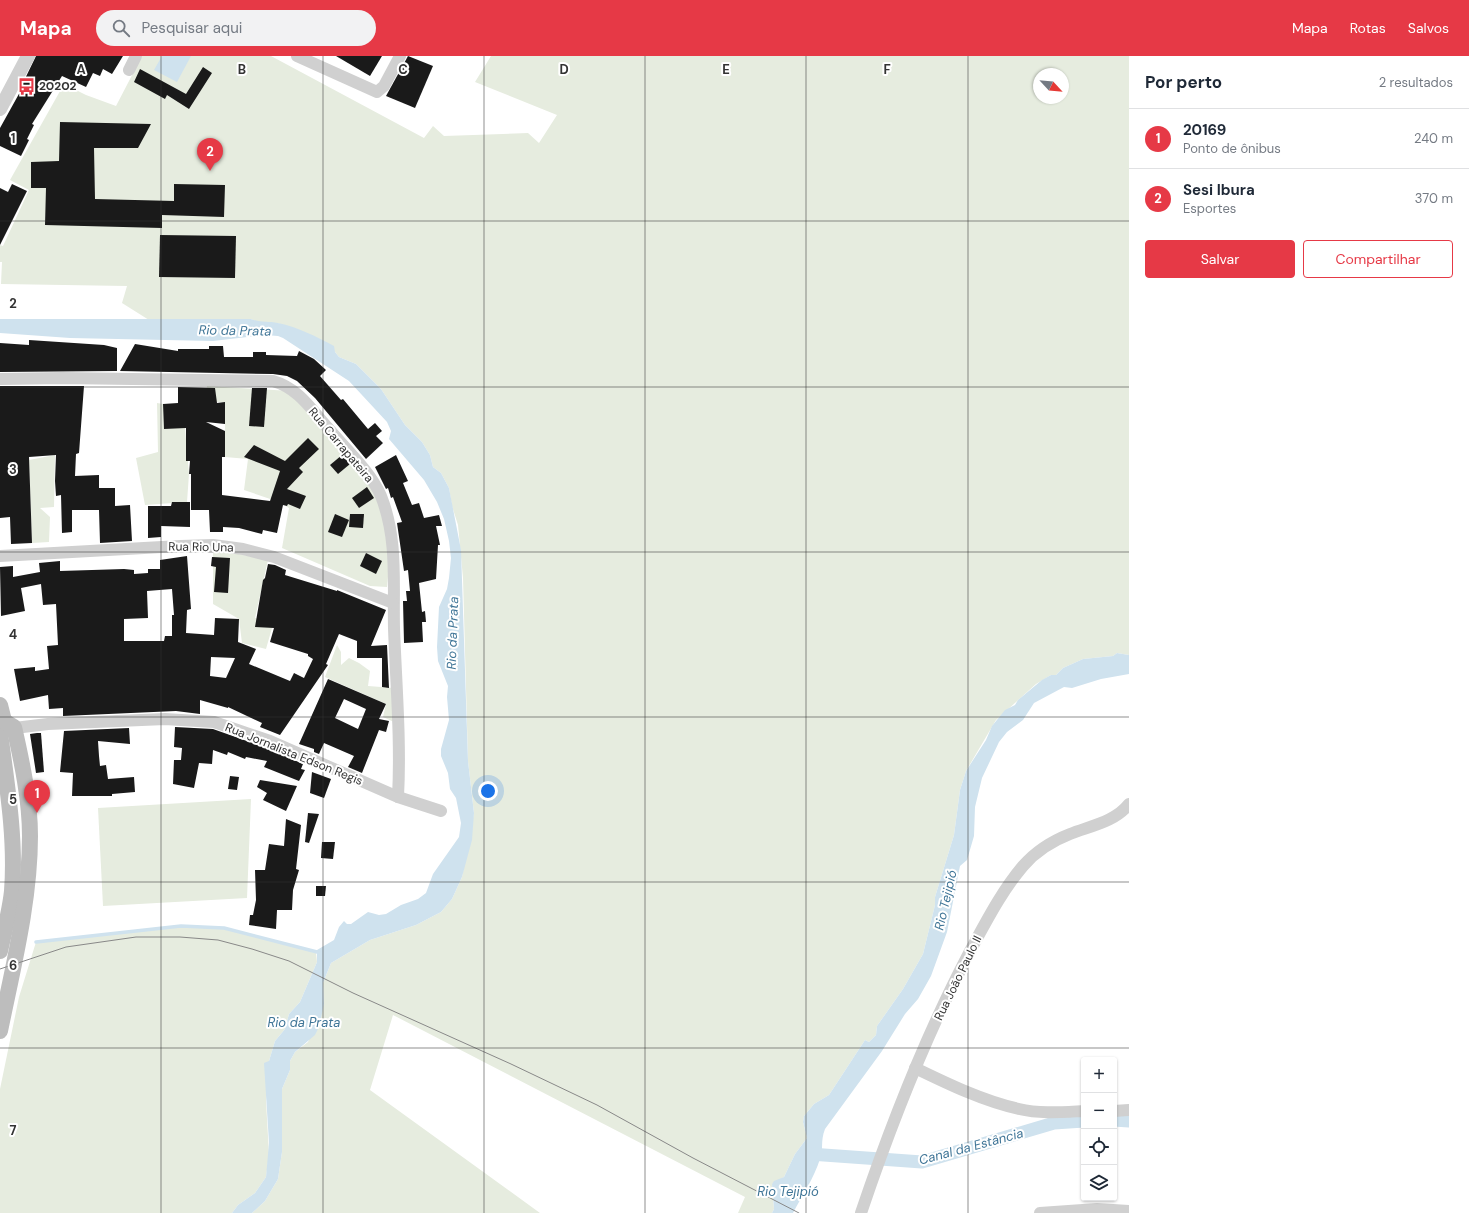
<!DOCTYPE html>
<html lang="pt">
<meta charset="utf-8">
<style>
body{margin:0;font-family:"DM Sans",sans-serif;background:#f2f2f3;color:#1f2937}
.controls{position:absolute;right:12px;bottom:12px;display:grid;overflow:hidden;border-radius:4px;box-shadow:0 1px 3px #0004}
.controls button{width:36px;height:36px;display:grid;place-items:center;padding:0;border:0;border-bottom:1px solid #e0e1e3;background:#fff;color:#1f2937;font:20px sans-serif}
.compass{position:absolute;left:1033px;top:12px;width:36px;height:36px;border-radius:50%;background:#fff;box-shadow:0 1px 3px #0004;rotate:116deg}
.you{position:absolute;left:488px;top:735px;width:14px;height:14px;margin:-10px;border:3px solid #fff;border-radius:50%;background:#1a73e8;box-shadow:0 0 0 6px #1a73e833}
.badge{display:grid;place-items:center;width:26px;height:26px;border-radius:50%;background:#e63946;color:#fff;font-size:13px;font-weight:700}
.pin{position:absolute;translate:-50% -33px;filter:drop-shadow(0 1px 2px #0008)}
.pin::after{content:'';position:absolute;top:21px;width:14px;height:12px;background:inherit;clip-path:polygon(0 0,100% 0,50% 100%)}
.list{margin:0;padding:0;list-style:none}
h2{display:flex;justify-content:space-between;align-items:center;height:52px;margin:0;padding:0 16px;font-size:17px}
h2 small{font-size:13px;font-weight:400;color:#747a83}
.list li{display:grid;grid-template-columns:26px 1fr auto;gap:12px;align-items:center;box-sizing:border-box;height:60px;padding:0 16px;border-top:1px solid #e0e1e3}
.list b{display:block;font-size:15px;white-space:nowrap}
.list p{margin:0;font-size:13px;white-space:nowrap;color:#747a83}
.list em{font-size:13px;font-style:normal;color:#747a83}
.actions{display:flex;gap:8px;padding:12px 16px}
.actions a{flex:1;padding:9px 0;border:1px solid #e63946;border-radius:4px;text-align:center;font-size:14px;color:#e63946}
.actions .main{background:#e63946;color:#fff}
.icon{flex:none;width:22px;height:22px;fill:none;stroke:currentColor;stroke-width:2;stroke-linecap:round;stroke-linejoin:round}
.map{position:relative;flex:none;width:1129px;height:1157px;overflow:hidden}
header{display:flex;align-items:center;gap:24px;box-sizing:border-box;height:56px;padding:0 20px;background:#e63946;color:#fff}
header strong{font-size:19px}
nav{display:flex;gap:22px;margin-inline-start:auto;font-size:14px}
.search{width:280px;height:36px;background:#f2f2f3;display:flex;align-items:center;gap:10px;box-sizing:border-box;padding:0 14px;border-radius:22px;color:#747a83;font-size:15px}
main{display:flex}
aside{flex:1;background:#fff}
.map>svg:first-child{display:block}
.green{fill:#e6ecdf;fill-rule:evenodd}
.water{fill:#cfe2ee}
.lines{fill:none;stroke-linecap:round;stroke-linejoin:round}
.stream{stroke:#cfe2ee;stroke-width:3.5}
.canal{stroke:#cfe2ee;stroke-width:13}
.building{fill:#1a1a1a;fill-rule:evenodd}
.minor{stroke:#d0d0d0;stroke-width:12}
.tertiary{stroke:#d0d0d0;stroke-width:14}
.secondary{stroke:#bdbdbd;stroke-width:16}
.tram{stroke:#888;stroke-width:1}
.grid{fill:none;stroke:#333;stroke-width:1;stroke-opacity:0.55}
.labels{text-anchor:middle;stroke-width:4;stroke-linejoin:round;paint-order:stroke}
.poi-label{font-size:12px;font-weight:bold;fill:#333;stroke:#fff;text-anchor:start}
.street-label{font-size:12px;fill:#333;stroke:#fff}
.water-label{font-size:13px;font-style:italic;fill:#3f7597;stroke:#fff}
.grid-label{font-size:13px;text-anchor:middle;font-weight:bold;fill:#333;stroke:#fff;stroke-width:4;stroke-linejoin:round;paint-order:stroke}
</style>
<header>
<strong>Mapa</strong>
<div class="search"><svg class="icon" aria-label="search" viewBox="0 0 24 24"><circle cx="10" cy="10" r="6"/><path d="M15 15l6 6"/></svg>Pesquisar aqui</div>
<nav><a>Mapa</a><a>Rotas</a><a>Salvos</a></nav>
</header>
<main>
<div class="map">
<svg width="1129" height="1157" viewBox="0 0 1129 1157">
<rect width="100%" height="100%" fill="#fff"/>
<g class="green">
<path d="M142,0H271L424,82L433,70L444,80L528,77L539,87L557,59L475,26L491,0H1129V599L1117,597L1113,600L1083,603L1063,612L1056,619H1051L1036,628L996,664L966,715L960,734L954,779L935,841V849L923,898L903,933L877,970L876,979L869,986L865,984L829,1039L814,1048L804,1060L803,1066L807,1082L795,1098L784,1121L772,1128L774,1153L772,1157H738L745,1141L393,959L370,1034L540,1157H252L265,1145L278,1123L282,1096V1033L290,1014V1005L295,996L308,986L324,948L323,927L331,907L370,884L416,869L441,856L452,843L462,821L474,757L468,705L463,522L458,469L452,450L449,432L441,417L433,411L430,399L422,386L405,369L381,333L356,308L339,301L335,296L278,267H259L251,263L149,264L122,247L127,230L1,228L2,206H0V189L3,190L29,134L10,124L64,28L86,39L116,50ZM1039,18H1063V42H1039Z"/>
<path d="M207,330L290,335L372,431L383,458L391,490L387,531L370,530L282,492L289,452L279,446L244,434L248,403L225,401V347L205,344Z"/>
<path d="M157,347L163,348L164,372H185L189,418L187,446L145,449L136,402L158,396Z"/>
<path d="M55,399L54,451L40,452L50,461L49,486L32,487L29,404Z"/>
<path d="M213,493L268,504L255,562L274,565L266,593L242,587L239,563L213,548Z"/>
<path d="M337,589L341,596V609L349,602L359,607L370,615L368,630L394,632V666L383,661L386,648L325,621Z"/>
<path d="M251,743L247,842L103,850L98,752Z"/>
<path d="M181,870L224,872L316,896L317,906L300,946L289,958L285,973L275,985L269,1005L266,1045L269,1098L266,1121L255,1137L238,1149L232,1157H0V1033L19,941L36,886Z"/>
</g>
<g class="water">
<path d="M162,0H191L177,26L154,14Z"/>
<path d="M0,263H251C261,267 268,265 278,267C298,271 317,281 334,290L335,296L339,301L356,308L381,333L405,369L422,386L430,399L433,411L441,417L449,432L461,494L468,705L474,757L472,784L462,821L452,843L441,856L416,869L370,884L331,907L323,927L324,948L319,971L315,979L295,996L290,1005V1014L282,1033V1096L278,1123L265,1145L252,1157H232L238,1149L255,1137L266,1121L269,1087L264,1007L269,1005L275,985L285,973L289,958L300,946L317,906V894L334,884L339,871L344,865L347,868H351L368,856L379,859L386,858L401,849L418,843L426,837L433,818L459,781L461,767L456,742L450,733L448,717L441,700V693L449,664L447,641L448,630L438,605L437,591L439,551L447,533L449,522L451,502L449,485L444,463L437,446L424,424L389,383L391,375L387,366L349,325L283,282L278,280L265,279L213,285L70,282L0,277Z"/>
<path d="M1117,597L1129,599V618L1101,623L1072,632L1064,631L1034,647L1023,664L1007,676L999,686L982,722L975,751L974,780L967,804L960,810L947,876L931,920L918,943L905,958L882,995L825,1073C820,1086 824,1092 820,1103C814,1122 802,1140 793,1157H772L774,1153L772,1128L774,1125L784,1121L795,1098L807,1082L803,1066L804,1060L814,1048L829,1039L865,984L869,986L876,979L877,970L903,933L923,898L935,849V841L954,779L960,734L966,715L986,684L992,670L1005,654L1015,649L1018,644L1042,624L1051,619H1056L1063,612L1083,603L1113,600Z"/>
</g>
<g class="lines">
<path class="stream" d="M36,886L181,870L224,872L321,897"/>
<g class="canal">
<path d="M1114,1064L1129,1065"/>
<path d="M810,1098L922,1106L1054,1067L1084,1065"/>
</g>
</g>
<g class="building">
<path d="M36,0H123L112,18L103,13L100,20L93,17L86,31L62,20L32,68L34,69L27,83L29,84L21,100L0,90V72L20,36L19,35Z"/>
<path d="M336,0H382L370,20Z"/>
<path d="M408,0L433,10L415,52L386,40Z"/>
<path d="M203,11L212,17L189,53L167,39L165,43L134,26L140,13L186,38Z"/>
<path d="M60,66L151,68L138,92H94L95,143L174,145V128L225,129L224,161L162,159V172L45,169L46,132H31V106L59,105Z"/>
<path d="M12,128L27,135L0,189V132L8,136Z"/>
<path d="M160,179L236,180L235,222L159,221Z"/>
<path d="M29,284L104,289L117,292V315L0,316V287L29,289Z"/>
<path d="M135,288L178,295V293H209V290H223L224,301H253V296H266V299L297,300L299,295L314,303L326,314L320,320L341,344L343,343L368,373L375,367L382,375L376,380L383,387L366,403L315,342L297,325L287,320L273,318L120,315Z"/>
<path d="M0,330H84L79,397L76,398L75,420L99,419V432H115V450L130,449L132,485L100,487L99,454H72V476L62,477L61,439L56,440L55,425L56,399L29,401L32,487L11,488L10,461L0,462Z"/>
<path d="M178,331L215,332L217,347L225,346V368L206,366L225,375V401H222V439L270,445L280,415L244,401L254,389L285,405L308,382L319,393L299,412L303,416L287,433L306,440L300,453L288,448L287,450L283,449L277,477L263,474L262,478L239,472L223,471V476H210L209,454H191V418H189L190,405H186V372L164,373L163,348L178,347Z"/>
<path d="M252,332H267L264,371L249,370Z"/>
<path d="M342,399L350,408L338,418L330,409Z"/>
<path d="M396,399L408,425L403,427L412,449L419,447L424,462L439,459L442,470H436L440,489H438L436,523L419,527L422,556L425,555L426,566H422L423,586L404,587L403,545H407L406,535H410L408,514L404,515L397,467L402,466L393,441L391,442L388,432L386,433L375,411Z"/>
<path d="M367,431L374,442L359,452L352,442Z"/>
<path d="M172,446H190V471L161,470V481L148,482V450H171Z"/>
<path d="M335,458L349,464L342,481L328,476Z"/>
<path d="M350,458H364L363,472L349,471Z"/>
<path d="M366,497L382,505L376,518L360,510Z"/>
<path d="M187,500L191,553L187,554L186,577L214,579L215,562L239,563L238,586L256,593L249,608L290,625L294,617L304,622L313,603L308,600V598L270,586L274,572L255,571L263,524L265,522L268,508L275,509L286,514L285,519L337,535V534L386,554L371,590L387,589L389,632L382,631V602H357V585L339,578L326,608L328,609L280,679L260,671L262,667L228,651V652L200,644V658L176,655L63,660V652L49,653L48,639L20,645L14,613L35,611V615L49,613L47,590L58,589L56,548L43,549L41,528L21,532L25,555L1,560L0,511L13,510V521L40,516L39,507L60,505V515L124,513L134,514V518L148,517V513H160V504ZM172,533L174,559H172V580H165L164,585H124V563L148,562L147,535ZM211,601L235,602L226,622L210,620Z"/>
<path d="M212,501L230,502L228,537L214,536L216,511L211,510Z"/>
<path d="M328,623L386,648L379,663L389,665L386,676L379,674L362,717L348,711L354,700L324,687L319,698L314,696V692V693L299,688ZM344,643L366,653L358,673L335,662Z"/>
<path d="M175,671L213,673L267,692L303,708L301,713L305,714L299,725L264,711L267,705L246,701L245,703L228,696L227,699L213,694L212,708L199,707L194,732L173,728L174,704H181L182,692L174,691Z"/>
<path d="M129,672L130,688L98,685L99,700L100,710L106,709L108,723L134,721L135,736L112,738V740H72L73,717L60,716L64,675Z"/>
<path d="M37,677H41L44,716L36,717L30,678Z"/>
<path d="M312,716L331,723L324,742L310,737Z"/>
<path d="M230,720L239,721L237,734L228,733Z"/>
<path d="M260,724L297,730L286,755L263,744L267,737L257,731Z"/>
<path d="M308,757L319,758L309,787L305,786Z"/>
<path d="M286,763L301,769L296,813L299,814L293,834L292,854H277L276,873L249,869L250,859H253L256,844L255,814H265L269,788L284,790Z"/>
<path d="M322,786H335L333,803L321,802Z"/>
<path d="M316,830H326L325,840H316Z"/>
</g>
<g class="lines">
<g class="minor">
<path d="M297,0L377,36L384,30L400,0"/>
<path d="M129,14L136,0"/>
<path d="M0,323L62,322L273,325C298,332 311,353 327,371C344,391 371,416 381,440C398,483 393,527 394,572C396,628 401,685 398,741"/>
<path d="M0,500L180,490L213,489L243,493L274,501L393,547"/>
<path d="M6,673L48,668L165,663L214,666L270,685L398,741L441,755"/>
<path d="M915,1012C948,1028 983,1045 1019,1053C1040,1058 1063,1056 1084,1055"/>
<path d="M1114,1055L1129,1054"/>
<path d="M861,1157C891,1068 925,981 969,897C985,868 1001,836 1023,810C1036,795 1052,785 1070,778C1090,770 1115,766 1129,748"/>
<path d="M1040,1157L1097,1153L1129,1155"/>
</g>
<path class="tertiary" d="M0,53L28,0"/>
<g class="secondary">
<path d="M0,649L4,665L0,674"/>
<path d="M0,677C7,729 16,783 12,835C10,855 4,876 0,895"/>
<path d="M0,975C13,911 30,845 30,780C30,744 22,706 14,671L4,665"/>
</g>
<path class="tram" d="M0,913L66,891L136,881H180L218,884L252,893L289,905L353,937L511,1008L597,1049L693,1102L799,1157"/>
</g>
<path class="grid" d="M161,0V1157M323,0V1157M484,0V1157M645,0V1157M806,0V1157M968,0V1157M0,165H1129M0,331H1129M0,496H1129M0,661H1129M0,826H1129M0,992H1129"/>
<defs>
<symbol id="bus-bare" viewBox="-9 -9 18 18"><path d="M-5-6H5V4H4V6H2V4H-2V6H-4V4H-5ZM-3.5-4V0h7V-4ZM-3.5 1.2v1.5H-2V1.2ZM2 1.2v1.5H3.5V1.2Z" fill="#e63946" stroke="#fff" stroke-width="2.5" paint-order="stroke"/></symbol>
</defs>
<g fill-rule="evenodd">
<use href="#bus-bare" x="14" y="18" width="25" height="25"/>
</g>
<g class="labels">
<g class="poi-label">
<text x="39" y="34">20202</text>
</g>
<g class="street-label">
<text transform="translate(341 389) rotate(50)" y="4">Rua Carrapateira</text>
<text transform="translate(201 491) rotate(1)" y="4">Rua Rio Una</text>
<text transform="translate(294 698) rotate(22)" y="4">Rua Jornalista Edson Regis</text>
<text transform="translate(958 922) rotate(-64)" y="4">Rua João Paulo II</text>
</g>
<g class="water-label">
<text transform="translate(235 274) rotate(1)" y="5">Rio da Prata</text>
<text transform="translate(452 577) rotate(-88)" y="5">Rio da Prata</text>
<text transform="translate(945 844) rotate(-77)" y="5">Rio Tejipió</text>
<text x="304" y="971">Rio da Prata</text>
<text transform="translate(971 1090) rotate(-15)" y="5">Canal da Estância</text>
<text x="788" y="1140">Rio Tejipió</text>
</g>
</g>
<g class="grid-label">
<text x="81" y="18">A</text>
<text x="242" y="18">B</text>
<text x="403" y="18">C</text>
<text x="564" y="18">D</text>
<text x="726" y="18">E</text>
<text x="887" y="18">F</text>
<text x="13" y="87">1</text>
<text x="13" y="252">2</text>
<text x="13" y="418">3</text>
<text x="13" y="583">4</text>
<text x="13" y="748">5</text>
<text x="13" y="914">6</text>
<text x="13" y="1079">7</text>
</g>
</svg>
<div class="controls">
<button>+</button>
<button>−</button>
<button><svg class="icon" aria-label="locate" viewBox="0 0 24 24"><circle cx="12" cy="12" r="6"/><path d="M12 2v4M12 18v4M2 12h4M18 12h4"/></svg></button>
<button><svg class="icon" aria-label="layers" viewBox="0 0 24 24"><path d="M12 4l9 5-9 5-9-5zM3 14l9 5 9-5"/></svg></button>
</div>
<svg class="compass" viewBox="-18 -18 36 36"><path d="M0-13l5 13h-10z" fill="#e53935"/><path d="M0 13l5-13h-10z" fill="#747a83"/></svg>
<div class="you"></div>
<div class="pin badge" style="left:37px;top:757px">1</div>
<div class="pin badge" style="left:210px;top:115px">2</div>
</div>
<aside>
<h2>Por perto<small>2 resultados</small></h2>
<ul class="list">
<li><span class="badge">1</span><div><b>20169</b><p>Ponto de ônibus</p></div><em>240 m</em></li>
<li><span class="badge">2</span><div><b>Sesi Ibura</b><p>Esportes</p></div><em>370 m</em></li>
</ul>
<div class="actions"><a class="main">Salvar</a><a>Compartilhar</a></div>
</aside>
</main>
